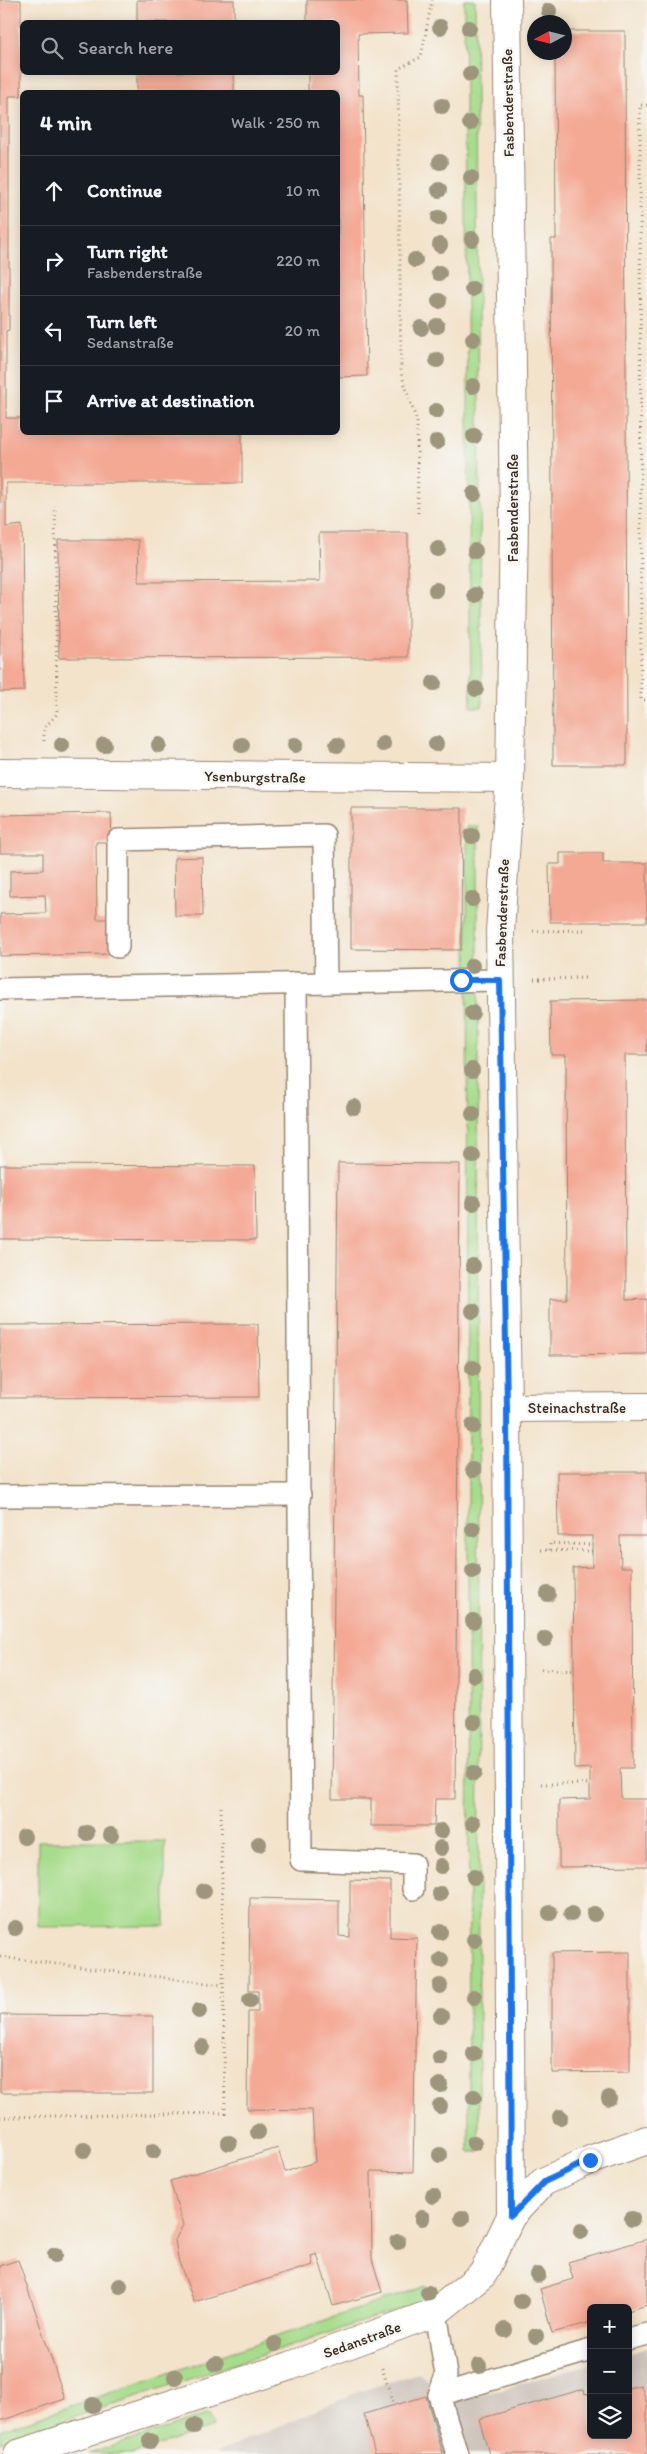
<!DOCTYPE html>
<meta charset="utf-8">
<style>
body{margin:0;font-family:Itim,sans-serif;background:#20242c;color:#f1f3f6}
.controls{position:absolute;right:15px;bottom:15px;display:grid;overflow:hidden;border-radius:8px;box-shadow:0 2px 12px #0003}
.controls button{width:45px;height:45px;display:grid;place-items:center;padding:0;border:0;border-bottom:1px solid #363941;background:#171b24;color:#f1f3f6;font:25px sans-serif}
.compass{position:absolute;left:527px;top:15px;width:45px;height:45px;border-radius:50%;background:#171b24;box-shadow:0 2px 12px #0003;rotate:263deg}
.stop{position:absolute;width:15px;height:15px;margin:-11px;border:4px solid #1a73e8;border-radius:50%;background:#fff}
.stop.end{background:#1a73e8;border-color:#fff;box-shadow:0 1px 5px #0008}
.list{margin:0;padding:0;list-style:none}
h2{display:flex;justify-content:space-between;align-items:center;height:65px;margin:0;padding:0 20px;font-size:21px}
h2 small{font-size:16px;font-weight:400;color:#9ea1a6}
.list li{display:grid;grid-template-columns:32px 1fr auto;gap:15px;align-items:center;box-sizing:border-box;height:70px;padding:0 20px;border-top:1px solid #363941}
.list b{display:block;font-size:19px;white-space:nowrap}
.list p{margin:0;font-size:16px;white-space:nowrap;color:#9ea1a6}
.list em{font-size:16px;font-style:normal;color:#9ea1a6}
.icon{flex:none;width:28px;height:28px;fill:none;stroke:currentColor;stroke-width:2;stroke-linecap:round;stroke-linejoin:round}
.map{position:relative;flex:none;width:647px;height:2454px;overflow:hidden}
.search{position:absolute;background:#171b24;box-shadow:0 2px 12px #0003;left:20px;top:20px;width:320px;height:55px;display:flex;align-items:center;gap:12px;box-sizing:border-box;padding:0 18px;border-radius:8px;color:#9ea1a6;font-size:19px}
.panel{position:absolute;background:#171b24;box-shadow:0 2px 12px #0003;left:20px;top:90px;width:320px;height:345px;border-radius:8px}
.map>svg:first-child{display:block}
.industrial{fill:#ccc2b9}
.green{fill:#a7dc8c;stroke:#718355}
.building{fill:#f4a994}
.lines{fill:none;stroke-linecap:round;stroke-linejoin:round}
.service-casing{stroke:#978674;stroke-width:24}
.minor-casing{stroke:#978674;stroke-width:30}
.path{stroke:#978674;stroke-width:3;stroke-dasharray:1 4;stroke-linecap:butt}
.service{stroke:#fff;stroke-width:21}
.minor{stroke:#fff;stroke-width:28}
.tree{fill:#9d957b}
.route{stroke:#1a73e8;stroke-width:6}
.labels{text-anchor:middle;stroke-width:5;stroke-linejoin:round;paint-order:stroke}
.street-label{font-size:15px;fill:#3b2a1e;stroke:#f6f6f2}
</style>
<div class="map">
<svg width="647" height="2454" viewBox="0 0 647 2454">
<rect width="100%" height="100%" fill="#f6f6f2"/>
<filter id="ink" filterUnits="userSpaceOnUse"><feTurbulence type="fractalNoise" baseFrequency=".02" numOctaves="2"/><feDisplacementMap in="SourceGraphic" scale="10" xChannelSelector="R" yChannelSelector="G"/><feConvolveMatrix kernelMatrix="1 2 1 2 8 2 1 2 1" color-interpolation-filters="sRGB"/></filter>
<filter id="wash" filterUnits="userSpaceOnUse"><feTurbulence type="fractalNoise" baseFrequency=".0096" numOctaves="4" result="noise"/><feDisplacementMap in="SourceGraphic" scale="20" xChannelSelector="R" yChannelSelector="G"/><feGaussianBlur stdDeviation="1.12" result="paint"/><feColorMatrix in="noise" values="0 0 0 0 0 0 0 0 0 0 0 0 0 0 0 0 0 1.4 0 .05"/><feComposite in="paint" operator="in"/></filter>
<g filter="url(#wash)">
<rect width="100%" height="100%" fill="#f3e3cb"/>
<path class="industrial" d="M647,2348V2454H215L358,2392L418,2373L456,2402L591,2364V2435H628V2354Z"/>
<g class="green">
<path d="M464,0H475L482,707H471Z"/>
<path d="M467,826H478L479,2152H469Z"/>
<path d="M38,1841H165V1926L38,1927Z"/>
<path d="M426,2286L430,2299L0,2442V2430Z"/>
<path d="M209,2414L213,2427L132,2454H89Z"/>
</g>
<g id="blocks">
<g class="building">
<path d="M0,0H21V96H9V330L6,331V418H22V432H242V483H6V527L22,525L24,691L0,692Z"/>
<rect x="137" y="0" width="97" height="22"/>
<path d="M307,0H407L408,33L358,34L359,95H363L367,376L338,377V92H308V72H338V22H307Z"/>
<path d="M564,31H625L627,765H553L551,239H556L555,52H564Z"/>
<rect x="137" y="72" width="97" height="20"/>
<path d="M319,533H408V657L59,658L58,540H138L139,582L320,581Z"/>
<path d="M351,808H462L461,950L351,949Z"/>
<path d="M111,813L112,842H96L97,919H110L111,954L0,956V914L46,913L45,895L10,896V871L43,870V853H0V815Z"/>
<path d="M560,853H603V863H647V922H550L549,864H560Z"/>
<path d="M202,857L203,916H175L174,858Z"/>
<path d="M647,1000V1055H625L626,1300L647,1299V1354L550,1355V1299H567L566,1055H551L550,1001Z"/>
<path d="M338,1163L460,1164L455,1799H435L434,1826H371V1799H332Z"/>
<path d="M0,1165L255,1166L256,1240L0,1239Z"/>
<path d="M258,1324L259,1397L0,1398V1325Z"/>
<path d="M557,1472H647V1536H620L621,1567H632L633,1768H620L621,1799H647V1866L559,1867V1800L590,1799V1768L575,1769L573,1568L592,1567V1536H558Z"/>
<path d="M350,1880L390,1881V1937L417,1938L413,2172L371,2171L372,2259L382,2292L333,2306L317,2254L311,2256L313,2265L194,2302L178,2259L175,2240L183,2225L170,2181L278,2148L285,2172L315,2162L312,2110L247,2109L248,2012H258V1991H249L250,1898L339,1900V1936L350,1937Z"/>
<path d="M630,1952V2072L552,2073V1953Z"/>
<path d="M0,2015L153,2016V2093H0Z"/>
<path d="M647,2239V2305L628,2311V2308H591V2322L552,2333L540,2289L573,2279L568,2262Z"/>
<path d="M18,2260L65,2399L0,2421V2266Z"/>
<path d="M641,2385L647,2405V2454H489L479,2419L584,2389L585,2394L591,2393V2435H628V2388Z"/>
<path d="M426,2396L443,2454H375L364,2414Z"/>
</g>
</g>
</g>
<g filter="url(#ink)">
<use href="#blocks" fill-opacity="0" stroke="#978674" stroke-width="1"/>
<g class="lines">
<defs>
<g id="service">
<path d="M118,947V840L324,835L326,983"/>
<path d="M296,983L301,1860L413,1864V1889"/>
<path d="M0,989L500,980"/>
<path d="M0,1496L300,1495"/>
<path d="M436,2312L446,2375L439,2395L457,2454"/>
<path d="M628,2339L647,2334"/>
<path d="M439,2395L591,2350"/>
</g>
<g id="minor">
<path d="M507,0L514,517L510,778L500,932L507,1408L511,2216"/>
<path d="M0,773L510,778"/>
<path d="M507,1408L647,1407"/>
<path d="M18,2454L290,2366L436,2312L483,2274L511,2216L543,2182L590,2160L647,2140"/>
</g>
</defs>
<use href="#service" class="service-casing"/>
<use href="#minor" class="minor-casing"/>
<g class="path">
<path d="M647,105H640L641,700H647"/>
<path d="M418,513L417,422L401,373L398,69L421,57L432,0"/>
<path d="M44,741V728L57,714L55,506"/>
<path d="M533,931L588,930"/>
<path d="M534,979L588,978"/>
<path d="M541,1550L592,1551"/>
<path d="M550,1550V1543L592,1545"/>
<path d="M541,1669L574,1671"/>
<path d="M541,1784H590"/>
<path d="M0,1957L223,1985"/>
<path d="M0,2117L225,2113L221,1807"/>
<path d="M382,2368L394,2405"/>
</g>
<use href="#service" class="service"/>
<use href="#minor" class="minor"/>
</g>
<g class="tree">
<circle cx="549" cy="11" r="8"/>
<circle cx="440" cy="27" r="8"/>
<circle cx="469" cy="28" r="8"/>
<circle cx="470" cy="74" r="8"/>
<circle cx="442" cy="106" r="8"/>
<circle cx="470" cy="123" r="8"/>
<circle cx="440" cy="162" r="8"/>
<circle cx="471" cy="178" r="8"/>
<circle cx="439" cy="190" r="8"/>
<circle cx="439" cy="218" r="8"/>
<circle cx="472" cy="239" r="8"/>
<circle cx="440" cy="245" r="8"/>
<circle cx="415" cy="260" r="8"/>
<circle cx="439" cy="273" r="8"/>
<circle cx="472" cy="289" r="8"/>
<circle cx="439" cy="301" r="8"/>
<circle cx="437" cy="326" r="8"/>
<circle cx="421" cy="328" r="8"/>
<circle cx="473" cy="339" r="8"/>
<circle cx="437" cy="360" r="8"/>
<circle cx="473" cy="386" r="8"/>
<circle cx="436" cy="411" r="8"/>
<circle cx="474" cy="436" r="8"/>
<circle cx="437" cy="442" r="8"/>
<circle cx="474" cy="494" r="8"/>
<circle cx="438" cy="549" r="8"/>
<circle cx="475" cy="551" r="8"/>
<circle cx="436" cy="590" r="8"/>
<circle cx="475" cy="595" r="8"/>
<circle cx="434" cy="683" r="8"/>
<circle cx="476" cy="689" r="8"/>
<circle cx="383" cy="744" r="8"/>
<circle cx="436" cy="744" r="8"/>
<circle cx="62" cy="745" r="8"/>
<circle cx="104" cy="745" r="8"/>
<circle cx="159" cy="745" r="8"/>
<circle cx="242" cy="745" r="8"/>
<circle cx="295" cy="745" r="8"/>
<circle cx="337" cy="745" r="8"/>
<circle cx="472" cy="836" r="8"/>
<circle cx="472" cy="899" r="8"/>
<circle cx="472" cy="966" r="8"/>
<circle cx="472" cy="1013" r="8"/>
<circle cx="472" cy="1070" r="8"/>
<circle cx="354" cy="1107" r="8"/>
<circle cx="473" cy="1114" r="8"/>
<circle cx="473" cy="1156" r="8"/>
<circle cx="473" cy="1203" r="8"/>
<circle cx="473" cy="1266" r="8"/>
<circle cx="473" cy="1311" r="8"/>
<circle cx="473" cy="1368" r="8"/>
<circle cx="473" cy="1426" r="8"/>
<circle cx="473" cy="1470" r="8"/>
<circle cx="473" cy="1529" r="8"/>
<circle cx="473" cy="1571" r="8"/>
<circle cx="548" cy="1594" r="8"/>
<circle cx="473" cy="1621" r="8"/>
<circle cx="545" cy="1639" r="8"/>
<circle cx="474" cy="1675" r="8"/>
<circle cx="474" cy="1722" r="8"/>
<circle cx="474" cy="1773" r="8"/>
<circle cx="473" cy="1823" r="8"/>
<circle cx="441" cy="1831" r="8"/>
<circle cx="87" cy="1833" r="8"/>
<circle cx="111" cy="1835" r="8"/>
<circle cx="24" cy="1837" r="8"/>
<circle cx="259" cy="1844" r="8"/>
<circle cx="441" cy="1848" r="8"/>
<circle cx="441" cy="1866" r="8"/>
<circle cx="474" cy="1877" r="8"/>
<circle cx="204" cy="1891" r="8"/>
<circle cx="440" cy="1894" r="8"/>
<circle cx="550" cy="1913" r="8"/>
<circle cx="571" cy="1914" r="8"/>
<circle cx="594" cy="1914" r="8"/>
<circle cx="15" cy="1928" r="8"/>
<circle cx="440" cy="1932" r="8"/>
<circle cx="474" cy="1940" r="8"/>
<circle cx="441" cy="1960" r="8"/>
<circle cx="440" cy="1986" r="8"/>
<circle cx="474" cy="1997" r="8"/>
<circle cx="250" cy="2000" r="8"/>
<circle cx="199" cy="2011" r="8"/>
<circle cx="441" cy="2016" r="8"/>
<circle cx="202" cy="2047" r="8"/>
<circle cx="474" cy="2054" r="8"/>
<circle cx="440" cy="2058" r="8"/>
<circle cx="440" cy="2085" r="8"/>
<circle cx="474" cy="2097" r="8"/>
<circle cx="609" cy="2098" r="8"/>
<circle cx="440" cy="2106" r="8"/>
<circle cx="560" cy="2117" r="8"/>
<circle cx="258" cy="2132" r="8"/>
<circle cx="229" cy="2143" r="8"/>
<circle cx="474" cy="2143" r="8"/>
<circle cx="84" cy="2150" r="8"/>
<circle cx="153" cy="2151" r="8"/>
<circle cx="440" cy="2155" r="8"/>
<circle cx="433" cy="2196" r="8"/>
<circle cx="422" cy="2218" r="8"/>
<circle cx="462" cy="2218" r="8"/>
<circle cx="632" cy="2219" r="8"/>
<circle cx="581" cy="2231" r="8"/>
<circle cx="398" cy="2242" r="8"/>
<circle cx="55" cy="2255" r="8"/>
<circle cx="538" cy="2275" r="8"/>
<circle cx="120" cy="2286" r="8"/>
<circle cx="428" cy="2293" r="8"/>
<circle cx="521" cy="2301" r="8"/>
<circle cx="505" cy="2330" r="8"/>
<circle cx="536" cy="2336" r="8"/>
<circle cx="275" cy="2344" r="8"/>
<circle cx="216" cy="2364" r="8"/>
<circle cx="479" cy="2366" r="8"/>
<circle cx="175" cy="2377" r="8"/>
<circle cx="93" cy="2405" r="8"/>
<circle cx="194" cy="2426" r="8"/>
<circle cx="150" cy="2441" r="8"/>
</g>
</g>
<g class="lines" filter="url(#ink)">
<path class="route" d="M461,980H500L507,1408L511,2216L544,2182L590,2160"/>
</g>
<g class="labels">
<g class="street-label">
<text transform="translate(508 103) rotate(-91)" y="5">Fasbenderstraße</text>
<text transform="translate(513 508) rotate(-90)" y="5">Fasbenderstraße</text>
<text transform="translate(255 777) rotate(1)" y="5">Ysenburgstraße</text>
<text transform="translate(502 913) rotate(-88)" y="5">Fasbenderstraße</text>
<text x="577" y="1413">Steinachstraße</text>
<text transform="translate(362 2340) rotate(-20)" y="5">Sedanstraße</text>
</g>
</g>
</svg>
<div class="controls">
<button>+</button>
<button>−</button>
<button><svg class="icon" aria-label="layers" viewBox="0 0 24 24"><path d="M12 4l9 5-9 5-9-5zM3 14l9 5 9-5"/></svg></button>
</div>
<svg class="compass" viewBox="-18 -18 36 36"><path d="M0-13l5 13h-10z" fill="#e53935"/><path d="M0 13l5-13h-10z" fill="#9ea1a6"/></svg>
<div class="stop" style="left:461px;top:980px"></div>
<div class="stop end" style="left:590px;top:2160px"></div>
<div class="search"><svg class="icon" aria-label="search" viewBox="0 0 24 24"><circle cx="10" cy="10" r="6"/><path d="M15 15l6 6"/></svg>Search here</div>
<section class="panel">
<h2>4 min<small>Walk · 250 m</small></h2>
<ul class="list">
<li><svg class="icon" aria-label="ahead" viewBox="0 0 24 24"><path d="M12 20V5M6 11l6-6 6 6"/></svg><div><b>Continue</b></div><em>10 m</em></li>
<li><svg class="icon" aria-label="right" viewBox="0 0 24 24"><path d="M7 20v-9h11M14 6l5 5-5 5"/></svg><div><b>Turn right</b><p>Fasbenderstraße</p></div><em>220 m</em></li>
<li><svg class="icon" aria-label="left" viewBox="0 0 24 24"><path d="M17 20v-9H6M10 6l-5 5 5 5"/></svg><div><b>Turn left</b><p>Sedanstraße</p></div><em>20 m</em></li>
<li><svg class="icon" aria-label="arrive" viewBox="0 0 24 24"><path d="M6 21V4h12l-3 4 3 4H6"/></svg><div><b>Arrive at destination</b></div></li>
</ul>
</section>
</div>
